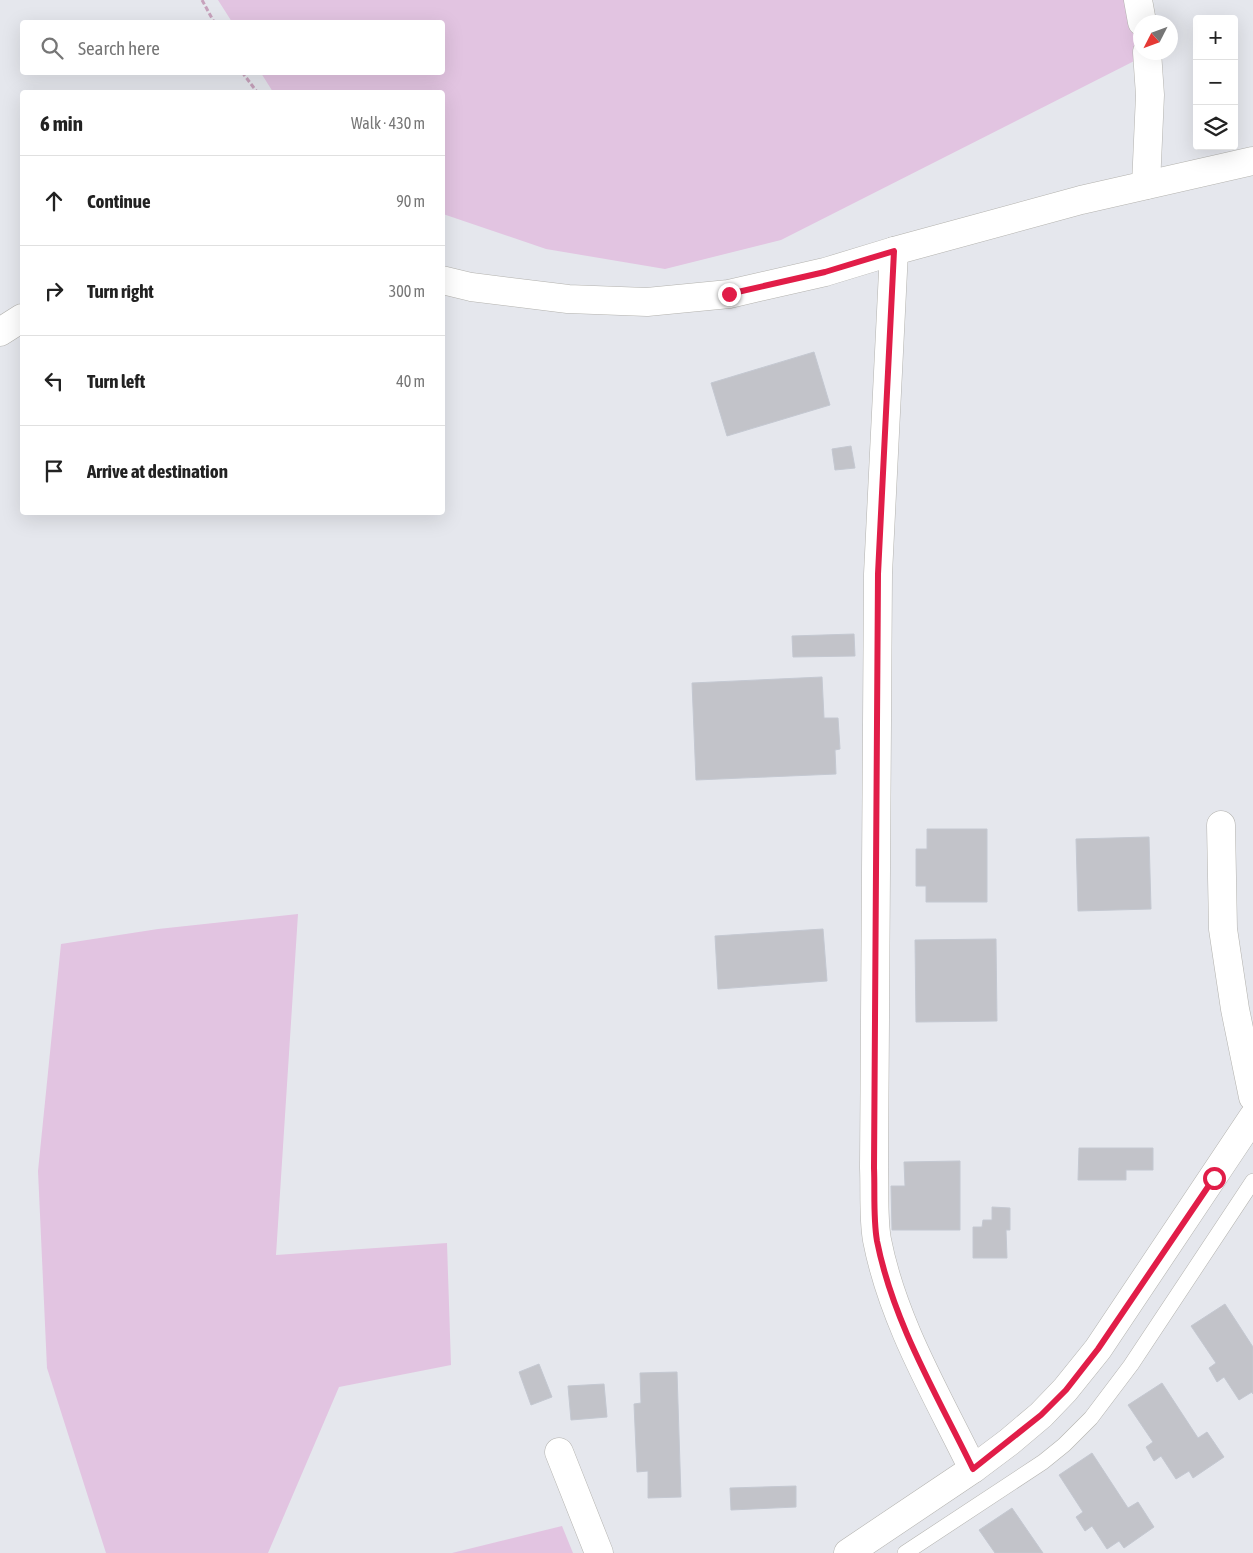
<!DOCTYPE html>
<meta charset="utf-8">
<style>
body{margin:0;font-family:"Asap Condensed",sans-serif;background:#f6f6f6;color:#222}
.controls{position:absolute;right:15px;top:15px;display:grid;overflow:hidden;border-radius:5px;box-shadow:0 5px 20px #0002}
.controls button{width:45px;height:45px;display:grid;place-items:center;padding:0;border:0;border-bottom:1px solid #e0e0e0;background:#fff;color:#222;font:25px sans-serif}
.compass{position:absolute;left:1133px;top:15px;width:45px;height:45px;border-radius:50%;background:#fff;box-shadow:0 5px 20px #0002;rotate:228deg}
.stop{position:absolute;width:15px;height:15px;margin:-11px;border:4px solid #e11d48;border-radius:50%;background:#fff}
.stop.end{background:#e11d48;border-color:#fff;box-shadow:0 1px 5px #0008}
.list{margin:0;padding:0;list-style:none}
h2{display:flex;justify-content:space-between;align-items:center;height:65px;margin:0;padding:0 20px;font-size:21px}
h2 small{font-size:16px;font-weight:400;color:#767676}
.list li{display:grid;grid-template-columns:32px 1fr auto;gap:15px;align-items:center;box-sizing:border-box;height:90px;padding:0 20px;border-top:1px solid #e0e0e0}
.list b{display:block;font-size:19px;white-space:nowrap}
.list em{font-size:16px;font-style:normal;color:#767676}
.icon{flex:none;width:28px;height:28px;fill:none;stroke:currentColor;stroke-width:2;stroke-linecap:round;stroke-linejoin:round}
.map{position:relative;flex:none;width:1253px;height:1553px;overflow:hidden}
.search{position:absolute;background:#fff;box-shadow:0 5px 20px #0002;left:20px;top:20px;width:425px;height:55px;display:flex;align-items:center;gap:12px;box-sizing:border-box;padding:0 18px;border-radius:5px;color:#767676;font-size:19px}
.panel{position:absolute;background:#fff;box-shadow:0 5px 20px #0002;left:20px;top:90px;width:425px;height:425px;border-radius:5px}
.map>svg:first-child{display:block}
.green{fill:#e2c4e1}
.building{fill:#c2c3c9;stroke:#c4c8d1}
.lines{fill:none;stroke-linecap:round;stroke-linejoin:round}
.lane-casing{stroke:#b3b2ae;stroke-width:16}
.street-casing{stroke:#b3b2ae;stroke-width:29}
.path{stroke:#c7a2bc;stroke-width:3;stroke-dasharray:5 2.5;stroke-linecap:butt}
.lane{stroke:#fff;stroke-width:15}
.street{stroke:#fff;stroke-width:28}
.route{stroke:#e11d48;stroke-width:6}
</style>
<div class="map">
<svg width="1253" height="1553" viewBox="0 0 1253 1553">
<rect width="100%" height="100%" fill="#e5e7ed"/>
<g class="green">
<path d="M218,0H1138L1140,22V52L1148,54L781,240L665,269L546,249L443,214L442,92H273L261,73L442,72V22H232Z"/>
<path d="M298,914L276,1255L447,1243L451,1365L339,1387L268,1553H106L47,1368L38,1171L61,944L158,929Z"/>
<path d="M562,1526L573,1553H452Z"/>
</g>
<g class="building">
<path d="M814,352L830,405L727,436L711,383Z"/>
<path d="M851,446L855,468L835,470L832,449Z"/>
<path d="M854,634L855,656L793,657L792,636Z"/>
<path d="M822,677L824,718H838L840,749L835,750L836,774L696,780L692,683Z"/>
<path d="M927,829H987V902H926V886H916V849H927Z"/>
<path d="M1149,837L1151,909L1078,911L1076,839Z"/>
<path d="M823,929L827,981L718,989L715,936Z"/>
<path d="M996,939L997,1021L916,1022L915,940Z"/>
<path d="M1079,1148H1153V1170H1126V1180H1078Z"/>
<path d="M960,1161V1230H892L891,1186H905L904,1162Z"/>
<path d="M992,1207L1010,1208V1230H1006L1007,1258H973V1227H982L983,1220H992Z"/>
<path d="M1225,1304L1253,1347V1394L1252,1392L1239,1400L1224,1377L1217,1382L1209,1368L1216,1363L1191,1326Z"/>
<path d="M539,1364L552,1397L531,1405L519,1372Z"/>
<path d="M677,1372L681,1497L648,1498V1471L637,1472L634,1404L641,1403L640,1373Z"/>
<path d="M1162,1383L1198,1438L1207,1432L1224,1457L1193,1478L1189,1471L1176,1479L1161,1456L1154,1461L1146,1447L1153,1442L1128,1405Z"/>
<path d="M604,1384L607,1417L571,1420L568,1386Z"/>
<path d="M1092,1453L1128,1508L1138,1502L1154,1527L1124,1548L1119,1541L1107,1549L1092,1526L1085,1531L1076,1517L1083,1512L1059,1475Z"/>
<path d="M796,1486V1507L731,1510L730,1488Z"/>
<path d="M1012,1508L1043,1553H995L979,1530Z"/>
</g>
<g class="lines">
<defs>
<path id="lane" d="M905,1553L1043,1462L1064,1445L1091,1418L1131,1365L1253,1181"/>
<g id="street">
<path d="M1138,0L1142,22"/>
<path d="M1146,185L1150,95L1147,52"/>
<path d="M894,251L878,574L874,1168C875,1191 873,1218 877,1240C893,1322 937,1395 973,1469"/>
<path d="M442,280L471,287L568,299L647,302L729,294L825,272L894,251L1081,200L1253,161"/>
<path d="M0,332L22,318"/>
<path d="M1221,825L1223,929L1235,1009L1253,1097"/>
<path d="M559,1452L599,1553"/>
<path d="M848,1553L973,1469L1009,1442L1041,1415L1065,1390L1098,1349L1253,1117"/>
</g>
</defs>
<use href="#lane" class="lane-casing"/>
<use href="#street" class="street-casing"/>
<g class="path">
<path d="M202,0L214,22"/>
<path d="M242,72L257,92"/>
</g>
<use href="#lane" class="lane"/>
<use href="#street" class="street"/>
</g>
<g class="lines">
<path class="route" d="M729,294L825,272L894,251L878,574L874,1168C875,1191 873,1218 877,1241C893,1322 937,1395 973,1469L1041,1415L1066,1390L1098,1349L1214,1178"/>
</g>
</svg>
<div class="controls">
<button>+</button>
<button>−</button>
<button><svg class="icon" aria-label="layers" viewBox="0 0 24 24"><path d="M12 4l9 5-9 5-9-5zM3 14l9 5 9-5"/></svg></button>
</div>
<svg class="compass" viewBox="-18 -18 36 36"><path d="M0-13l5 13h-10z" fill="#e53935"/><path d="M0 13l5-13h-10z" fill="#767676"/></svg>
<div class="stop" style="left:1214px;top:1178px"></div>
<div class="stop end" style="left:729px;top:294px"></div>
<div class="search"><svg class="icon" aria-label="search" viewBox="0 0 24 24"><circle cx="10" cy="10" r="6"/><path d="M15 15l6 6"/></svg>Search here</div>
<section class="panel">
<h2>6 min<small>Walk · 430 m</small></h2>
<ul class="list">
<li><svg class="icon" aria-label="ahead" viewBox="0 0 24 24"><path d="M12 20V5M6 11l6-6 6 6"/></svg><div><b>Continue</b></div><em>90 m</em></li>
<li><svg class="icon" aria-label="right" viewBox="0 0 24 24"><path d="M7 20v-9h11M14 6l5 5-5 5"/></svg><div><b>Turn right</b></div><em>300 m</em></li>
<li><svg class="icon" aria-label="left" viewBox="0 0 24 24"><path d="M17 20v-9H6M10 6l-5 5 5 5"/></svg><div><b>Turn left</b></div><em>40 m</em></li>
<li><svg class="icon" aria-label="arrive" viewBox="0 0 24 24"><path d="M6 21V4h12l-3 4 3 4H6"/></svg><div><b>Arrive at destination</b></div></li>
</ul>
</section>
</div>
